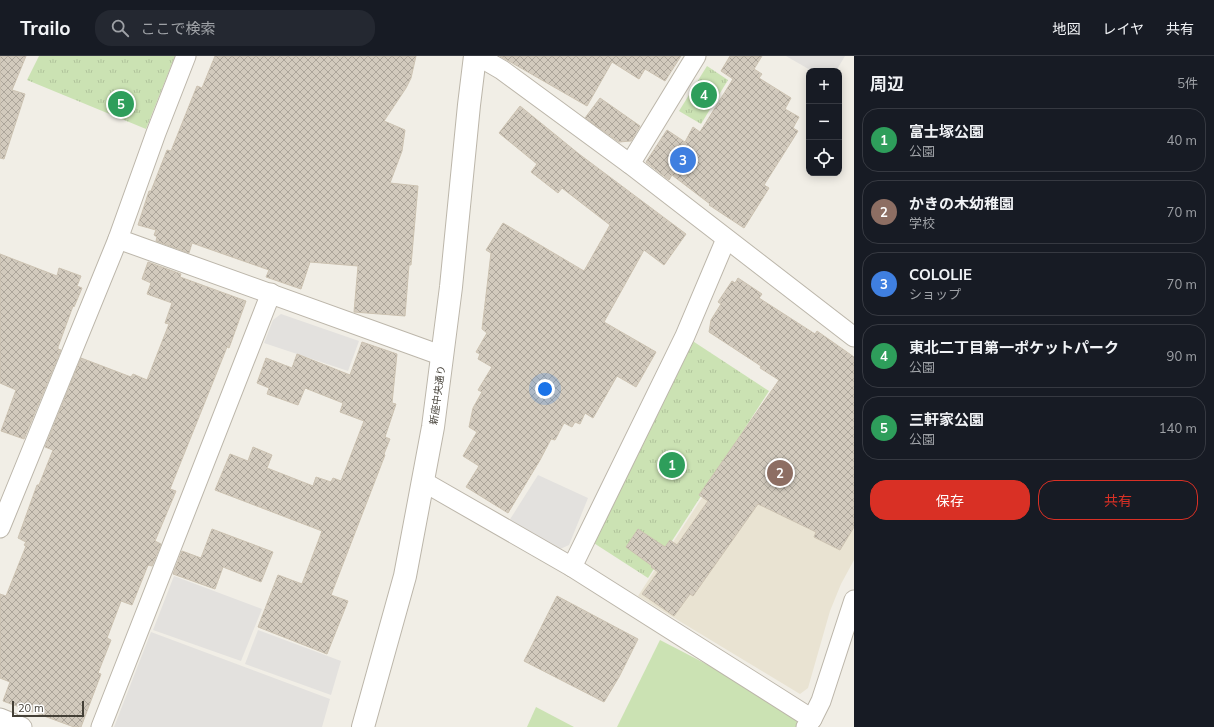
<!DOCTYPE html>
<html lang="ja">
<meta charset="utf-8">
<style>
body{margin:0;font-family:Mulish,"Noto Sans JP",sans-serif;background:#242831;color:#f1f3f6}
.controls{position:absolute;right:12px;top:12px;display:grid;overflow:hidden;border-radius:8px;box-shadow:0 2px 10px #0003}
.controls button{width:36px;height:36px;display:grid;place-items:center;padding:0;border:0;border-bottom:1px solid #363941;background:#171b24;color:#f1f3f6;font:20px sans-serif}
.scale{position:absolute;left:12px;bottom:10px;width:72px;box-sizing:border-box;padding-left:4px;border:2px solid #433f36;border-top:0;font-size:11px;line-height:14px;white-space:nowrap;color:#433f36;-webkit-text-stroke:3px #fff;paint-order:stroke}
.you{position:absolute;left:545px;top:333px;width:14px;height:14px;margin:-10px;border:3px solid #fff;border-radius:50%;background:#1a73e8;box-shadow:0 0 0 6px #1a73e833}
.badge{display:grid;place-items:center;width:26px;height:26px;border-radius:50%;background:#d93025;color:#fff;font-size:13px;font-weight:700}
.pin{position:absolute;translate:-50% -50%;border:2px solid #fff;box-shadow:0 1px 4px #0006}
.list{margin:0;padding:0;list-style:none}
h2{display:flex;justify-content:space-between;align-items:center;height:52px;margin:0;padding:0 16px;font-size:17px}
h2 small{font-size:13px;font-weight:400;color:#9ea1a6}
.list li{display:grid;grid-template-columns:26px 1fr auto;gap:12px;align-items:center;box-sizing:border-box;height:64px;margin:0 8px 8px;padding:0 8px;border:1px solid #363941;border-radius:16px}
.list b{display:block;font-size:15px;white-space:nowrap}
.list p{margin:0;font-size:13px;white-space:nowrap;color:#9ea1a6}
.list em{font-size:13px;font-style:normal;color:#9ea1a6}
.actions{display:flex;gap:8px;padding:12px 16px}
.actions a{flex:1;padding:9px 0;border:1px solid #d93025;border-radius:16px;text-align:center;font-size:14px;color:#d93025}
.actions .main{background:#d93025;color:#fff}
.icon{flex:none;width:22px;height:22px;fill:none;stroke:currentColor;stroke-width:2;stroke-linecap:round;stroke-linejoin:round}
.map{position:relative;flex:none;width:854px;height:671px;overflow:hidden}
header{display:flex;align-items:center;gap:24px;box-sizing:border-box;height:56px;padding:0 20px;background:#171b24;border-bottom:1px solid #363941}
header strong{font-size:19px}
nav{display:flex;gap:22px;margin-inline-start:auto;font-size:14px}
.search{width:280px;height:36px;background:#242831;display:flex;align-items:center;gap:10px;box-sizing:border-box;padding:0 14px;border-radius:16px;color:#9ea1a6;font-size:15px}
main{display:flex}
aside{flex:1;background:#171b24}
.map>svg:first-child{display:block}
.education{fill:#e9e3d2}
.grass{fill:url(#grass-tufts)}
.garden{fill:#cbe2b3}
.parking{fill:#e3e1de}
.building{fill:url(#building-cross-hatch);stroke:#ccc2b1}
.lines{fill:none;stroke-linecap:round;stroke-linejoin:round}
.minor-casing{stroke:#bcb6aa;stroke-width:21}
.tertiary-casing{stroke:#bcb6aa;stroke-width:24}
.minor{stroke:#fff;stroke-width:19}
.tertiary{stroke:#fff;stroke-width:22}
.labels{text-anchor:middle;stroke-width:3;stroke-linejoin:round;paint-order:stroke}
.street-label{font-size:10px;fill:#433f36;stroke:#fff}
</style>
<header>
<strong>Trailo</strong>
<div class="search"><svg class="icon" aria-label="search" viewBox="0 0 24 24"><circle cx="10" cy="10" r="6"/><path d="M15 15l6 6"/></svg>ここで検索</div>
<nav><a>地図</a><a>レイヤ</a><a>共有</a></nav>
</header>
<main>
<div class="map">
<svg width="854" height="671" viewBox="0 0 854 671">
<defs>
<pattern id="grass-tufts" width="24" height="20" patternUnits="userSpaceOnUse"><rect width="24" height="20" fill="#cbe2b3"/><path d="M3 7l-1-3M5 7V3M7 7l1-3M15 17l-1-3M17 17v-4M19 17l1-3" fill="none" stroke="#b0c39b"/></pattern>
<pattern id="building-cross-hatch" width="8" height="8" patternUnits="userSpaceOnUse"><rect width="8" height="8" fill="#d2cabd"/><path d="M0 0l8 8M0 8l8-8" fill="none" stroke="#aca59a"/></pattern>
</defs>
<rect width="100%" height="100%" fill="#f1eee6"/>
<path class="education" d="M772,334L854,387V504L841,528L830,555L808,632L800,638L638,540Z"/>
<g class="grass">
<path d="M39,0H175L146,73L27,24Z"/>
<path d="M707,10L728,24L701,68L679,55Z"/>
<path d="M685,280L769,335L648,522L586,482Z"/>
</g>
<g class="garden">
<path d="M660,584L812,663L806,671H617Z"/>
<path d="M536,651L574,671H527Z"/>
</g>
<g class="parking">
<path d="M786,0H845L836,15H812Z"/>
<path d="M281,258L359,285L348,315L264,287L273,264Z"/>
<path d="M538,419L588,442L569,489L558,494L509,465Z"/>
<path d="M174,520L262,553L241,605L153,574Z"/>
<path d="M258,574L341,605L331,639L245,608Z"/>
<path d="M151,576L330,643L322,671H114Z"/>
</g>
<g class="building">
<path d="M0,0H26L12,34L25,38L4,103L0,102Z"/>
<path d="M215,0H416L411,22L406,32L384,65L405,74L402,95L390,127L418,130L411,209H409L405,260L354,256L358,210L310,206L301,233L266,221L269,214L192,187L189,197L156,185L157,181L154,179L156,174L138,169L149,135H151L167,94L171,95L197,30L202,32Z"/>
<path d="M500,0H681L665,25L645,13L639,23L612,6L587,50Z"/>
<path d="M730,0H762L754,13L762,18L759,22L791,42L785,53L799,61L793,72L798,75L764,129L769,132L744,172L709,149L710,148L672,119L669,124L646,106L667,74L685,86L693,71L700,76L733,23L721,15Z"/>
<path d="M600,42L640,70L631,85L619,86L585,62Z"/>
<path d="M520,50L579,98L686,178L664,209L644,194L604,266L656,296L636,331L617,320L593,362L585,357L580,368L575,366L572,371L564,367L555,384L551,383L540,404L508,457L466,431L479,410L463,400L477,376L469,371L473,352L482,336L478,334L492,311L478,303L480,298L476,296L487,277L482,273L491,197L486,194L503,167L584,215L610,169L562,132L558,137L531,116L537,108L499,77Z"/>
<path d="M0,198L57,220L59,212L81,220L77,230L82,232L74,251L73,250L58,291V293L61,294L24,383L1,375L16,334L0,327Z"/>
<path d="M148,206L181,218L180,221L246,245L229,292L227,291L170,433L176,435L155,485L161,488L152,510L148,509L132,549L121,545L107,582L111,584L98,617L101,618L81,671H74L3,645L10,626L0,622V538L6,540L26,490L24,489L26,486L18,482L37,429H39L53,394L45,391L81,302L131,321L133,318L147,324L169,268L165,267L172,247L147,238L151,227L142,223Z"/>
<path d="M738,222L762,238L759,242L815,278L817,275L854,301V471L840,494L814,481L816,476L758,448L693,540L690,538L674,560L642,538L658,516L651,511L652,510L626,491L638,473L665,491L670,484L677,489L708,445L699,439L779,324L760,312L761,310L709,276L711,264L721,248L718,246L732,225L735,227Z"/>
<path d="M362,286L397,298L392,347L396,348L385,381L390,383L384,398L385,399L331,539L348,545L327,598L258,571L278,519L302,528L322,475L215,434L230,398L248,405L253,391L272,399L267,412L313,430L316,421L331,426L333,422L341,425L364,365L340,356L343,347L305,332L298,349L267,338L269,332L257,327L266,302L292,312L297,298L350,319Z"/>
<path d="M212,473L273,496L261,526L223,511L215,533L173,518L182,495L201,502Z"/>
<path d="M557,540L638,583L619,621L604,646L524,605Z"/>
</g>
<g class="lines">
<defs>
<g id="minor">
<path d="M478,0L502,14L630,108L854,281"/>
<path d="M630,108L696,0"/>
<path d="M118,183L443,300"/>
<path d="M424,426L572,511L812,663L806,671"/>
<path d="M0,472L118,183L156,77L186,0"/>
<path d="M572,511L685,280L726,183"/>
<path d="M0,662L22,671"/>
<path d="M812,663L821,645L854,544"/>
<path d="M101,671L271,237"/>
</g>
<path id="tertiary" d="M363,671L405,520L433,371L451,231L469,49L475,0"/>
</defs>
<use href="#minor" class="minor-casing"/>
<use href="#tertiary" class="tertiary-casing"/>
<use href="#minor" class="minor"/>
<use href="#tertiary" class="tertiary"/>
</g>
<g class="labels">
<g class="street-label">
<text transform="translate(437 339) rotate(-82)" y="4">新座中央通り</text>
</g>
</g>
</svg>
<div class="controls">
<button>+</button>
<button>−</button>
<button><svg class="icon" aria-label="locate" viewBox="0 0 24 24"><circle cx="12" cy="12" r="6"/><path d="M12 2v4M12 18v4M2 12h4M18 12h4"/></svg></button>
</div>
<div class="scale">20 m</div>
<div class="you"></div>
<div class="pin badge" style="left:672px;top:409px;background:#2e9e5b">1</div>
<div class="pin badge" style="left:780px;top:417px;background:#8d6e63">2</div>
<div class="pin badge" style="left:683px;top:104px;background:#3f7fe0">3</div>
<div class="pin badge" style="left:704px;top:39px;background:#2e9e5b">4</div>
<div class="pin badge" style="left:121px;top:48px;background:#2e9e5b">5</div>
</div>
<aside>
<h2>周辺<small>5件</small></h2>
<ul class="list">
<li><span class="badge" style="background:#2e9e5b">1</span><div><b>富士塚公園</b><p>公園</p></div><em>40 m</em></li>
<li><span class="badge" style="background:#8d6e63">2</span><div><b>かきの木幼稚園</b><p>学校</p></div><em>70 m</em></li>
<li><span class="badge" style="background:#3f7fe0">3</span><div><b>COLOLIE</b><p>ショップ</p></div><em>70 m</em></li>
<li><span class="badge" style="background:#2e9e5b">4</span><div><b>東北二丁目第一ポケットパーク</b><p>公園</p></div><em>90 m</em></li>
<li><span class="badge" style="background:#2e9e5b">5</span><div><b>三軒家公園</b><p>公園</p></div><em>140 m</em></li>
</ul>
<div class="actions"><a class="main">保存</a><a>共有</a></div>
</aside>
</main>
